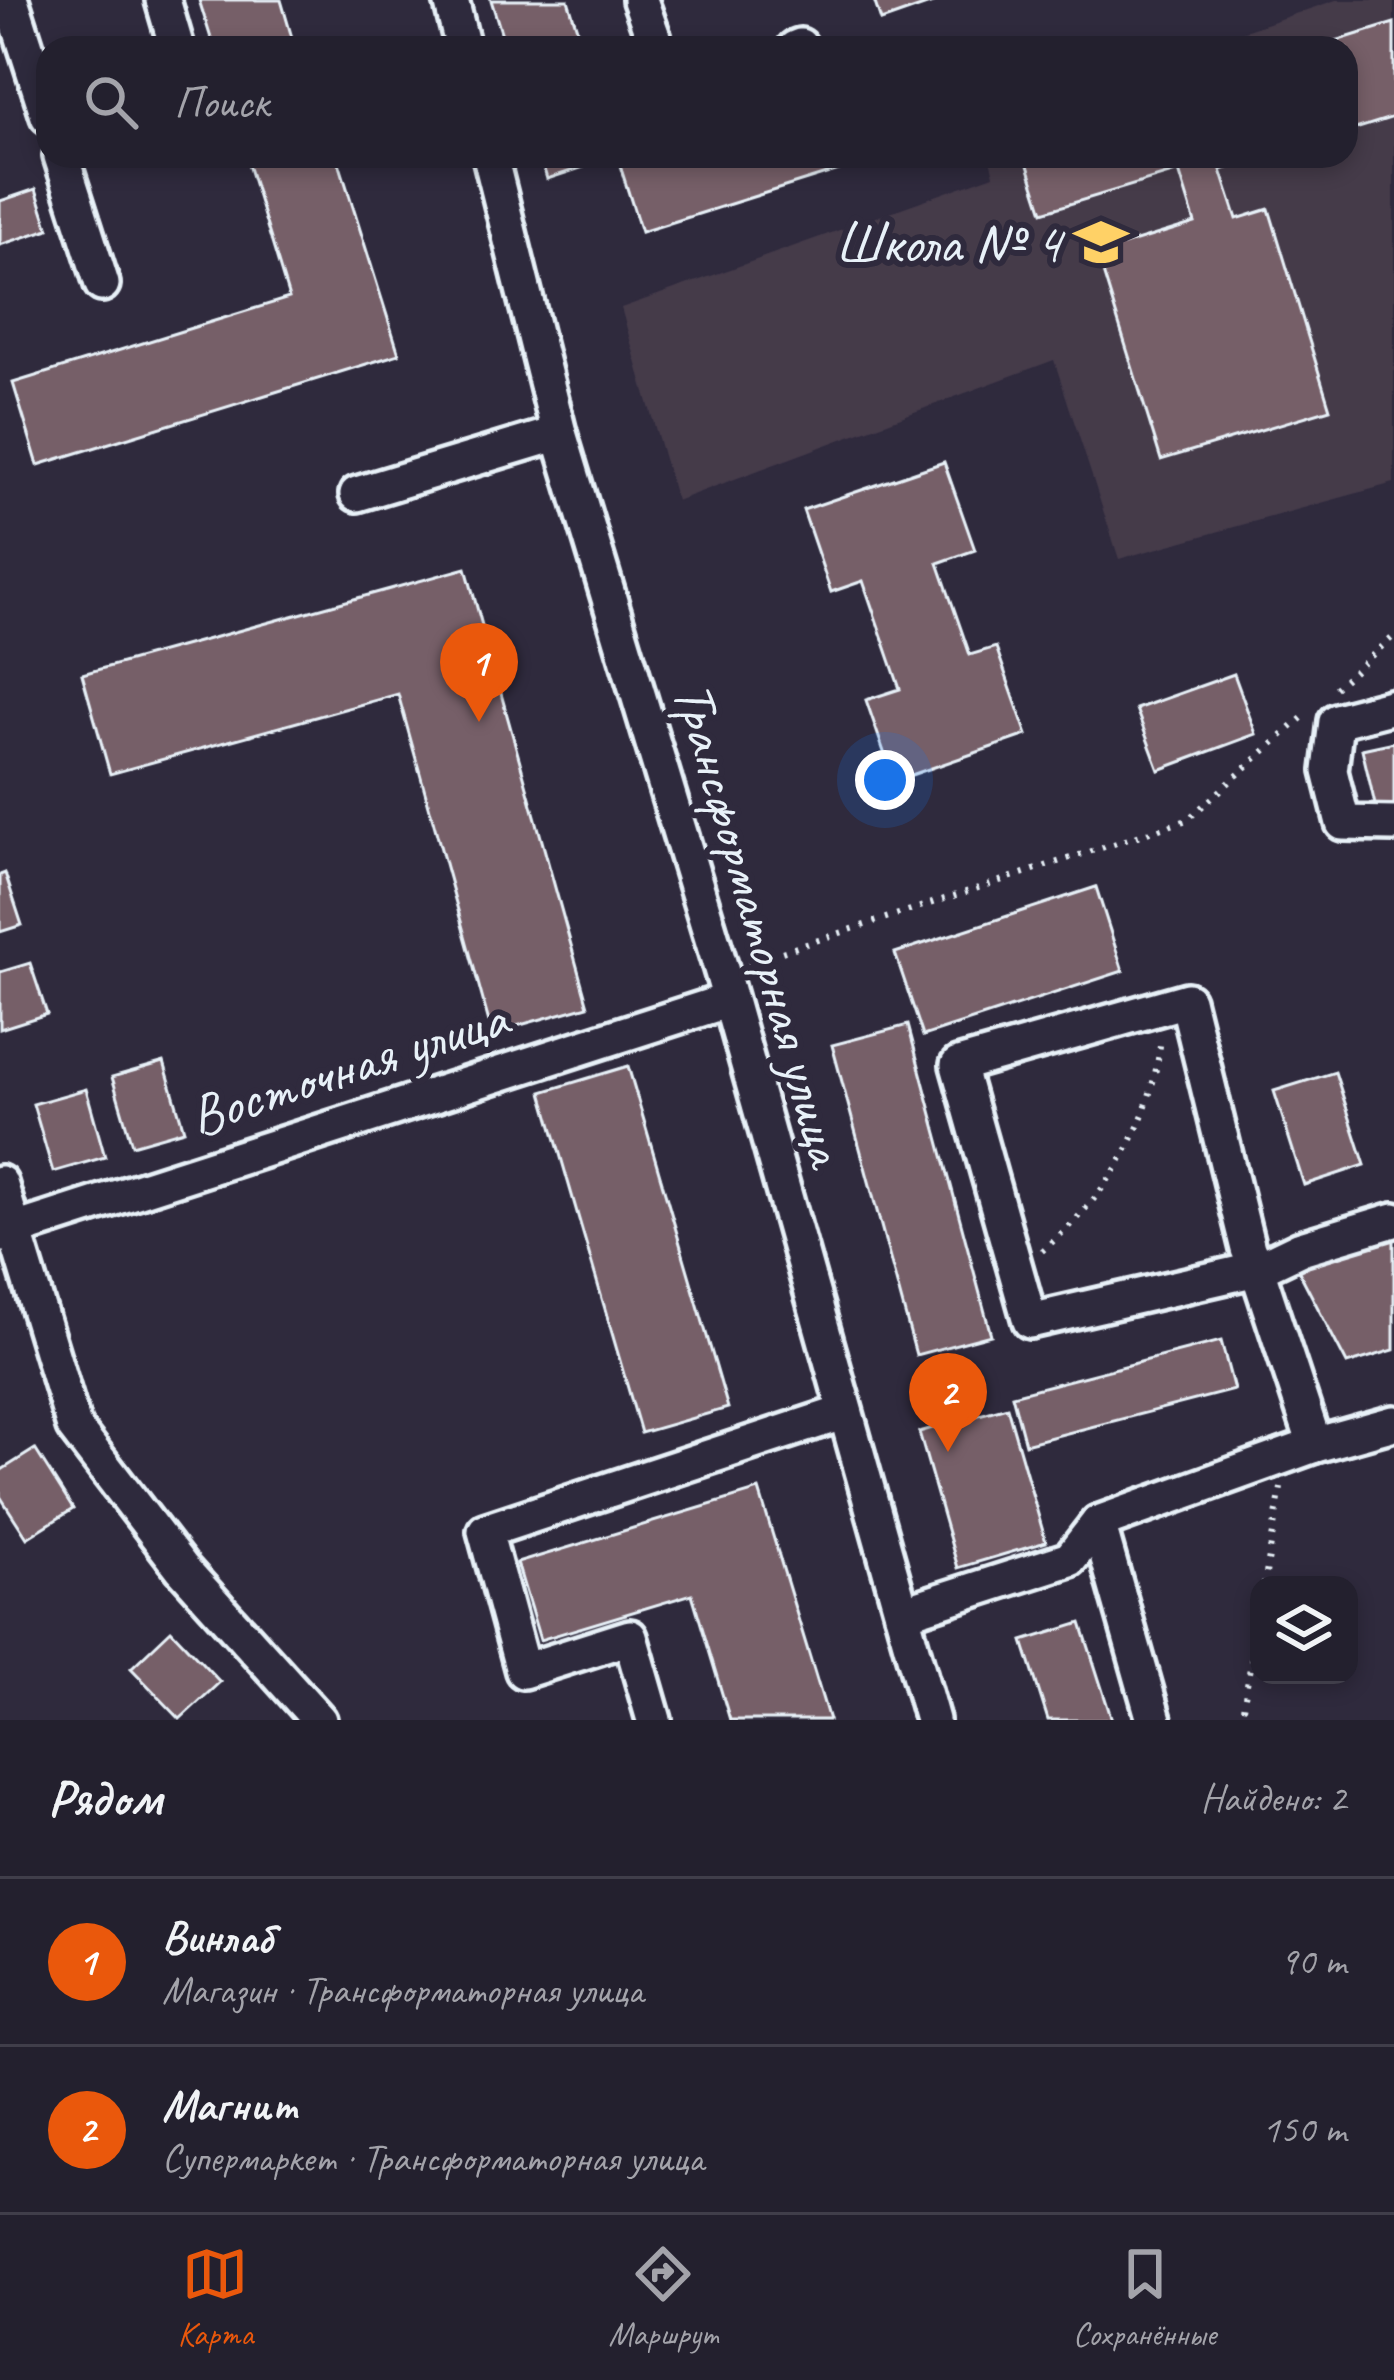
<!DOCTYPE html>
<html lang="ru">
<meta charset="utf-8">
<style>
body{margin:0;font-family:Caveat,sans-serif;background:#2b2836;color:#f1f3f6}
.controls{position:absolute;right:36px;bottom:36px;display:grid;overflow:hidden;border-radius:24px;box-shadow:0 6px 18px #0003}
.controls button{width:108px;height:108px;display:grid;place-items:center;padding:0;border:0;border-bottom:3px solid #403e4a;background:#23202e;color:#f1f3f6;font:60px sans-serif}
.you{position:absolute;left:885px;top:780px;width:42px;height:42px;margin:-30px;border:9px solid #fff;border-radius:50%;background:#1a73e8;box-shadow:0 0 0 18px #1a73e833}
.badge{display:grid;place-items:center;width:78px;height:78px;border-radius:50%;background:#ea580c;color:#fff;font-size:39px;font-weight:700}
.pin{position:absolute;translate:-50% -99px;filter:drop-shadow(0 3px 6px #0008)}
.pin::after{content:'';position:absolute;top:63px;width:42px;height:36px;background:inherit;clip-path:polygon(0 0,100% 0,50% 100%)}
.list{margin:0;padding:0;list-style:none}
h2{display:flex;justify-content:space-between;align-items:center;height:156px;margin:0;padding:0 48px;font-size:51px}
h2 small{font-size:39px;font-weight:400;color:#a3a3aa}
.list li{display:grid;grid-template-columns:78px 1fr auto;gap:36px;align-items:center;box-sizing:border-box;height:168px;padding:0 48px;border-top:3px solid #403e4a}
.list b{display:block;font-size:45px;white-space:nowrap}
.list p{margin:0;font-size:39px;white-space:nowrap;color:#a3a3aa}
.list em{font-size:39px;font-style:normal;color:#a3a3aa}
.icon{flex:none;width:66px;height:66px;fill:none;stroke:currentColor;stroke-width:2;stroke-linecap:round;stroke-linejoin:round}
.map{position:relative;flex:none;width:1394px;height:1720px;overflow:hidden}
.search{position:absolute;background:#23202e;box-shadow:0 6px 18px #0003;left:36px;right:36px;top:36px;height:132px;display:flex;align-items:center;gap:30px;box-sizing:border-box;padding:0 42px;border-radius:36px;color:#a3a3aa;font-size:45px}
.sheet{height:492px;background:#23202e}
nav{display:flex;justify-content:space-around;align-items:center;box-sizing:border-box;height:168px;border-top:3px solid #403e4a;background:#23202e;font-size:33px;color:#a3a3aa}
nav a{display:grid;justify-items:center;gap:6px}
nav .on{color:#ea580c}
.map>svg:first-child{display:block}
.built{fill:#443a4a}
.building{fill:#765e68;stroke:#e8f1f8;stroke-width:3}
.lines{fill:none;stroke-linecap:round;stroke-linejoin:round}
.minor-casing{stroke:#e8f1f8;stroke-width:42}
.path{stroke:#e8f1f8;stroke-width:6;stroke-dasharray:3 9;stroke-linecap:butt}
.minor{stroke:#2f2a3d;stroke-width:33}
.labels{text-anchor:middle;stroke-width:12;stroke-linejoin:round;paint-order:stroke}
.poi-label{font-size:57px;fill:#e8f1f8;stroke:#2f2a3d;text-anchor:end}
.street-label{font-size:57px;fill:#e8f1f8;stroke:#2f2a3d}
</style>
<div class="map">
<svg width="1394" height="1720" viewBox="0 0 1394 1720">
<rect width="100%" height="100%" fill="#2f2a3d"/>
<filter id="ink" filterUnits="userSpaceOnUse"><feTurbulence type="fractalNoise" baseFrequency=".00833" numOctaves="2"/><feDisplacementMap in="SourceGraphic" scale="24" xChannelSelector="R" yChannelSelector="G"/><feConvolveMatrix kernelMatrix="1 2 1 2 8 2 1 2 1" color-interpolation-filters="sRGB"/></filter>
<g filter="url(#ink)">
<path class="built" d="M1336,0H1394V483L1119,559L1054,360L676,501L621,308L994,175L989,156H1346V48H1194Z"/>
<g class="building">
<path d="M199,0H281L295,48H214Z"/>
<path d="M491,0H568L583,48H506Z"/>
<path d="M874,0H941L881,21Z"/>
<path d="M1394,23V117L1346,132V48H1313Z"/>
<path d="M263,156H337L399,354L38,465L13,383L289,298L247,161Z"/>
<path d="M540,156H617L547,179Z"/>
<path d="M617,156H834L839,170L641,232Z"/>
<path d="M1025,156H1268L1221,170L1237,219L1269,209L1330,409L1161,460L1097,253L1195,223L1179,171L1043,212Z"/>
<path d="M36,189L49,229L0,245V201Z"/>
<path d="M944,462L975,550L938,563L970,655L996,647L1027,735L894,781L866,700L900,689L863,581L831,592L803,510Z"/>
<path d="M466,568L588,1006L492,1033L398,694L110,774L82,674Z"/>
<path d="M1234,674L1256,734L1159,770L1136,709Z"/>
<path d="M1394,742V810L1377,813L1362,749Z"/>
<path d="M5,873L22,925L0,932V875Z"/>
<path d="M1096,887L1123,971L923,1036L895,953Z"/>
<path d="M30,963L47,1014L0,1029V972Z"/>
<path d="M908,1025L991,1335L916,1355L832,1045Z"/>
<path d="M164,1062L184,1130L132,1145L112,1077Z"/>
<path d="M628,1066L728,1408L641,1433L542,1092Z"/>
<path d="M1335,1072L1365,1165L1304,1185L1274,1091Z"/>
<path d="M86,1089L105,1157L53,1172L33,1104Z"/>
<path d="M1394,1236V1350L1347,1364L1294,1262Z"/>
<path d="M1221,1341L1234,1390L1025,1444L1012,1395Z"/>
<path d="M1007,1407L1046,1542L958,1568L919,1432Z"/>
<path d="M35,1449L73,1509L27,1538L0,1496V1471Z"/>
<path d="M759,1490L829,1720H730L692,1594L540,1640L517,1563Z"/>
<path d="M1081,1623L1112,1720H1048L1023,1641Z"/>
<path d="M171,1630L220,1682L180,1719L131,1668Z"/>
</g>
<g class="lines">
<defs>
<g id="minor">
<path d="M11,0L48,116"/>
<path d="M163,0L177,48"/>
<path d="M451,0L463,48"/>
<path d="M640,0L657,48"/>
<path d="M795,48L800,46"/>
<path d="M61,156L102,284"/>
<path d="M490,156L559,433L722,972L932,1720"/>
<path d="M357,494L559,433"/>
<path d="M1394,706L1336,721L1330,771L1343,823L1394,824"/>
<path d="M1187,1000L1248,1249L1257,1269L1030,1321L958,1065Z"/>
<path d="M0,1183L74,1427L182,1568L319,1720"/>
<path d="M1394,1220L1301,1248L1257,1269L1315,1445L1394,1423"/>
<path d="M0,1235L729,1000"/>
<path d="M1098,1523L1154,1720"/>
<path d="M902,1613L1070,1559L1098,1523L1315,1445"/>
<path d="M654,1720L630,1637L523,1671L485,1531L845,1412"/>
</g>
</defs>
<use href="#minor" class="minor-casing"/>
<g class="path">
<path d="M1335,688L1394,636"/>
<path d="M748,963L1187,820L1303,717"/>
<path d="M1042,1251C1110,1194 1151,1126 1161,1038"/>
<path d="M1264,1585L1281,1488"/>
<path d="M1241,1720L1259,1614"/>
</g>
<use href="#minor" class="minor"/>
</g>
</g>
<defs>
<symbol id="school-bare" viewBox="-9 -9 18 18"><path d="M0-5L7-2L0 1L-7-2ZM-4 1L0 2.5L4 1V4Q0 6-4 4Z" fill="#ffd166" stroke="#2f2a3d" stroke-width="2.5" paint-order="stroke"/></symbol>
</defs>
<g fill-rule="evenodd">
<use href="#school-bare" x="1063" y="204" width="76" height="76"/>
</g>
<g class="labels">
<g class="poi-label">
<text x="1061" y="262">Школа № 4</text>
</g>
<g class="street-label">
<text transform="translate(761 923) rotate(74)" y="20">Трансформаторная улица</text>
<text transform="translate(348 1066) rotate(-18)" y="20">Восточная улица</text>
</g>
</g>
</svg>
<div class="controls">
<button><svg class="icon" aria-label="layers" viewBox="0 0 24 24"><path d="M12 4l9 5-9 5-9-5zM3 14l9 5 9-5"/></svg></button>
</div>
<div class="you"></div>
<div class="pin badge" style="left:479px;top:722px">1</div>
<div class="pin badge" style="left:948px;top:1452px">2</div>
<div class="search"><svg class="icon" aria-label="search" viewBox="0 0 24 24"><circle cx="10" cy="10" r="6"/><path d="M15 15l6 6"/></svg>Поиск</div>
</div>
<section class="sheet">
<h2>Рядом<small>Найдено: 2</small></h2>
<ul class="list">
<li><span class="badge">1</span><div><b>Винлаб</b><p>Магазин · Трансформаторная улица</p></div><em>90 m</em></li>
<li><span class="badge">2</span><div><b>Магнит</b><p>Супермаркет · Трансформаторная улица</p></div><em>150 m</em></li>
</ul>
</section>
<nav>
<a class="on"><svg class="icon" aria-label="map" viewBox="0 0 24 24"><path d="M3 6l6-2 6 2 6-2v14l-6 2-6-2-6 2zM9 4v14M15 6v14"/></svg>Карта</a>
<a><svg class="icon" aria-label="directions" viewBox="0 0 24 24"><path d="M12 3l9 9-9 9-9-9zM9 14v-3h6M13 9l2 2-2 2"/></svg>Маршрут</a>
<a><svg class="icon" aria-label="saved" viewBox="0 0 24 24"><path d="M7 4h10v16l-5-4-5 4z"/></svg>Сохранённые</a>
</nav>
